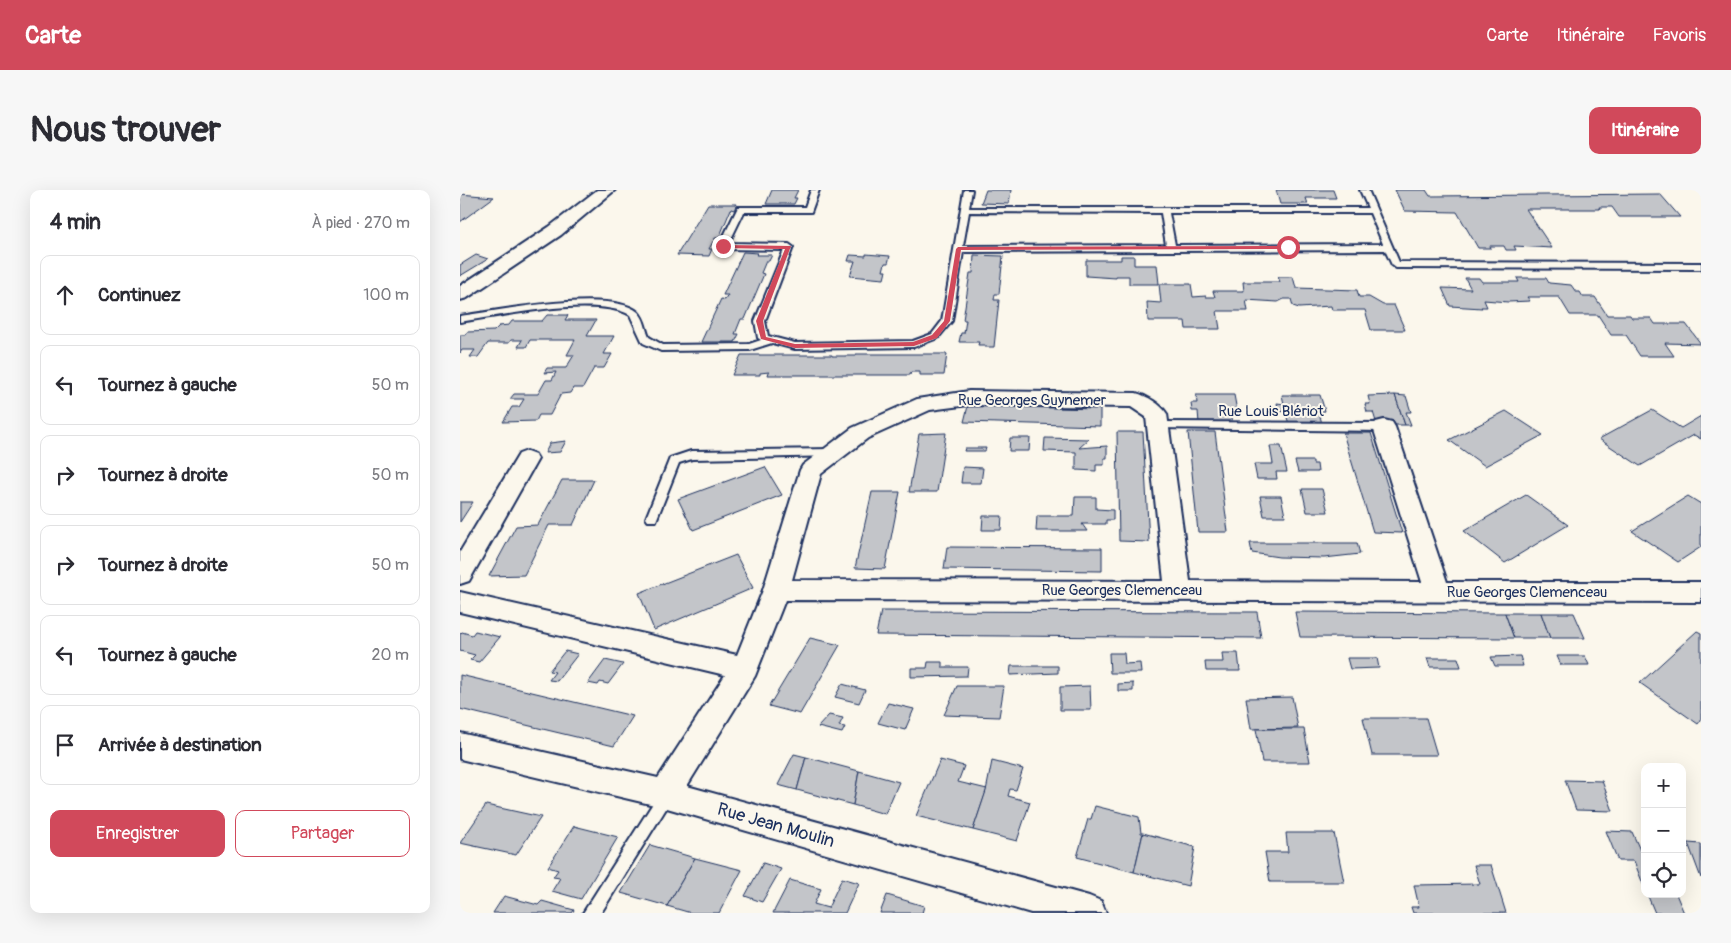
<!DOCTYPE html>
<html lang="fr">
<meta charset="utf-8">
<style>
body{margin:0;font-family:Pangolin,sans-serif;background:#f7f7f7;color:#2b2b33}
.controls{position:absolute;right:15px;bottom:15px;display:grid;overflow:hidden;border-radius:10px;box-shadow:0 5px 20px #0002}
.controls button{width:45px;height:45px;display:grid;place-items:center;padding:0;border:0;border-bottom:1px solid #e1e1e2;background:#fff;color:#2b2b33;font:25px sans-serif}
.stop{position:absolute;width:15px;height:15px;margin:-11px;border:4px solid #d1495b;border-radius:50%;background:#fff}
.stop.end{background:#d1495b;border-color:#fff;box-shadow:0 1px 5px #0008}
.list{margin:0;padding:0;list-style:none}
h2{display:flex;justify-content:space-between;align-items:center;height:65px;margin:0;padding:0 20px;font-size:21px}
h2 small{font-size:16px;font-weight:400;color:#7c7c81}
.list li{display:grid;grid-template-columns:32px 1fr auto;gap:15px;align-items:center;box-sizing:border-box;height:80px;margin:0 10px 10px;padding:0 10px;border:1px solid #e1e1e2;border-radius:10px}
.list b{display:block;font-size:19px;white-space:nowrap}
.list em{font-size:16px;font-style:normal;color:#7c7c81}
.actions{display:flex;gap:10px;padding:15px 20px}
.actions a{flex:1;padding:11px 0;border:1px solid #d1495b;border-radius:10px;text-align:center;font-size:18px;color:#d1495b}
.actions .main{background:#d1495b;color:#fff}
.icon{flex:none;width:28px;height:28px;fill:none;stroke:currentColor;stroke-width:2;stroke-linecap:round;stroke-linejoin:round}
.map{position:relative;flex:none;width:1241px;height:723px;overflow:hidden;border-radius:10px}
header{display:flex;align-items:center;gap:30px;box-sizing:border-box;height:70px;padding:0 25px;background:#d1495b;color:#fff}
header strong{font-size:24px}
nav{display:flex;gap:28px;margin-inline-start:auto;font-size:18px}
.intro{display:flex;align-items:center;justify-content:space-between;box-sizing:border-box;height:120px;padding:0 30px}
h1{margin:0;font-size:35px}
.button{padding:12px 22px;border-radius:10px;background:#d1495b;color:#fff;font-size:18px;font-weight:700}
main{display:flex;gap:30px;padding:0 30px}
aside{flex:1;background:#fff;border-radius:10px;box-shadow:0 5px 20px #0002}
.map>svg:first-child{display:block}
.building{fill:#c3c5c9;stroke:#1b2f5e}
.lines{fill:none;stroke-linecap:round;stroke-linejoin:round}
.service-casing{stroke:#1b2f5e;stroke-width:4}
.minor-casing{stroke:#1b2f5e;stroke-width:4}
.service{fill:#fbf7ec;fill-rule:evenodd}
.minor{fill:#fbf7ec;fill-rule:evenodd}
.route{fill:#d1495b}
.labels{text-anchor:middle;stroke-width:4;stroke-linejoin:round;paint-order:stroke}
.street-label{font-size:15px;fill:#1b2f5e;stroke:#fbf7ec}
.near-street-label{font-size:18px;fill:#1b2f5e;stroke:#fbf7ec}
</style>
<header>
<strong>Carte</strong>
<nav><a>Carte</a><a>Itinéraire</a><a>Favoris</a></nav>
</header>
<div class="intro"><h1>Nous trouver</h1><a class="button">Itinéraire</a></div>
<main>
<aside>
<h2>4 min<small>À pied · 270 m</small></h2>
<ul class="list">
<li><svg class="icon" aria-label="ahead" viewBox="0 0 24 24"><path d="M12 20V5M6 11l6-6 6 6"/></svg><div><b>Continuez</b></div><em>100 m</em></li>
<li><svg class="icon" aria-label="left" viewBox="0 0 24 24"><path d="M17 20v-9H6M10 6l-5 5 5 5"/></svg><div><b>Tournez à gauche</b></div><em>50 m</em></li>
<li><svg class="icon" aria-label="right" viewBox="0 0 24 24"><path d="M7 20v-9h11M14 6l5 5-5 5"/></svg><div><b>Tournez à droite</b></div><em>50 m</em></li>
<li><svg class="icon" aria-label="right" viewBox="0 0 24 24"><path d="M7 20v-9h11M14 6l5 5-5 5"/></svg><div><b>Tournez à droite</b></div><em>50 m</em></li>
<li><svg class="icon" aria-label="left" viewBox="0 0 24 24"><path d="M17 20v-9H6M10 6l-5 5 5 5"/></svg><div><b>Tournez à gauche</b></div><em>20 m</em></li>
<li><svg class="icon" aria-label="arrive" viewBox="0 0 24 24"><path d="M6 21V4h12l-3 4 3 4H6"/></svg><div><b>Arrivée à destination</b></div></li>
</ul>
<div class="actions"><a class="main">Enregistrer</a><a>Partager</a></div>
</aside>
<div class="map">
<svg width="1241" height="723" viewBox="0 0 1241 723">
<rect width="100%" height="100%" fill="#fbf7ec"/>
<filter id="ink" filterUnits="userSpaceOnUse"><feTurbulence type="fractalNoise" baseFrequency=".02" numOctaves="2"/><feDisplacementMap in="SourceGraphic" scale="10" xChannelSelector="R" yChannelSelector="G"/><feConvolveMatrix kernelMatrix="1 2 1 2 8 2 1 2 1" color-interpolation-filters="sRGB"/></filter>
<g filter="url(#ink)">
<g class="building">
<path d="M312,0H338L334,8H337L334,14H306Z"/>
<path d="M526,0H551L549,14L521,13Z"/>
<path d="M816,0H873L876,8H846L848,14H820Z"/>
<path d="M935,0H966L970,6L1200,4L1220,27H1159L1152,17H1139L1140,19H1066L1092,58L1054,56L1056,60H1046L1044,56H1030L1031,58H1018L997,22L945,21Z"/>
<path d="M0,4L34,7L0,32Z"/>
<path d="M248,14H277L274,20L271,19L259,48H255L249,59H252L249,66L217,65Z"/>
<path d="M283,62L298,63L296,65H312L309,71H306L301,83L304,84L285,129H281L275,144H279L275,152H241L261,109L265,110L268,105H263Z"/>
<path d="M406,64L430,66L428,73H425L423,81H426L424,89L390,86L395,71H388L390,65L406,66Z"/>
<path d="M16,65L28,69L0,86V75Z"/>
<path d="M514,65L543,66L539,104H535L534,110H539L534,157H525V155H518L519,152H499L501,143H504L506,130H503L510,83H513Z"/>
<path d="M661,66H674V75H697L699,94H669V86H656V88L626,86V70H661Z"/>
<path d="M818,87H833L836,98L897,100L899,107H909L923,115H934L945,140H911L905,120H872L871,116L839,118L833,116L831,109H824L818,112L786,110L788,121H757L760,139H726L725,131H688L687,112L701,113L699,94H731L733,107L746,106V107H755L753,101H784L783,92H820Z"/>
<path d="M1005,88H1019L1022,92H1059L1057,88H1086L1089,93L1111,95L1116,102H1120L1123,107H1135L1147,125H1170L1172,128H1191L1195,134H1226L1241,154L1205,153L1214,166H1180L1166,145H1151L1138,125H1110L1099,107H1067L1070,111L1048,112L1024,110L1027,117H1021L1022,118L990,116L982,98L1011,99Z"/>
<path d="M87,125H108L105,130H136L127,146H154L144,164H152L144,178H134L123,198H113L110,203L101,204L90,225H79L76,231L43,232L52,217H59L64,209H50L54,204H78L86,190H92L96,182L84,183L87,178H106L114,165H107L115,150H70L66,157H58L62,150H51L49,153H28L18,167H10L15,160H2L0,163V145H5L7,142L34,141L39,136L49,135L52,131H82Z"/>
<path d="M396,164H487L484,185H460V182H451L450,185H308L309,182L300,183V185H272L281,165H372V166H396Z"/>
<path d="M736,205H774L777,221H771L773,234L739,233L738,221H732L731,213H737Z"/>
<path d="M822,205H860L865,221L859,222L862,234H829L825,221L819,222L817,213L824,214Z"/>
<path d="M935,205L945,235H917L913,222H907L905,214H910L908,206Z"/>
<path d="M935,205L946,206L951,222H946L951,235H945Z"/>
<path d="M508,216L640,219V236L504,232Z"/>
<path d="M1192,220L1221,238L1241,226V249L1234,245L1180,276L1139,249Z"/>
<path d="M1046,221L1083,245L1025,276L989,250Z"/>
<path d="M657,242H683L689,352L659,351Z"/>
<path d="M728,242H755L768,342H738Z"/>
<path d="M486,243L477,302H449L459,244Z"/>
<path d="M883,243H911L942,343L913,342Z"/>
<path d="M550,248H570L569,261H549Z"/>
<path d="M585,248L629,249L619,258L647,256V268H644V275H636V281L616,280V262L584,261Z"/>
<path d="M106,251L100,262L85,263L90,253Z"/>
<path d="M810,256H821L827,282H816L817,289H797L794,274H813Z"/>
<path d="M505,258H526L525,261H504Z"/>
<path d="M835,271H853V274H857L858,282H838Z"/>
<path d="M305,277L322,305L233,340L218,309Z"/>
<path d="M503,277L523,278L521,293H501Z"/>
<path d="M102,290H134L113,335H89L64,385L29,386L56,336L78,335Z"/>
<path d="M842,299H862L868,322H847Z"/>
<path d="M412,302H440L425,379L395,378Z"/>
<path d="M1066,305L1108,335L1045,373L1004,341Z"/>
<path d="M800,306H821L825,326H804Z"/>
<path d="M1228,306L1241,314V357L1218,372L1172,341Z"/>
<path d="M615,307H636V319L653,320V330H646V334H622L627,341H576L577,326H614Z"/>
<path d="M0,312H13L0,332Z"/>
<path d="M523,326H542L541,340H522Z"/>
<path d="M790,353H897L900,364L864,368L819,367L792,363Z"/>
<path d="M487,357L642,358V381L484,379Z"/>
<path d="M276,365L293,398L194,440L179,403Z"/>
<path d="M421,421L797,422L801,448L416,445Z"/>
<path d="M835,422L1045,423L1054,448L840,447Z"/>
<path d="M1045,423H1081L1090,448H1054Z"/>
<path d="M1081,423H1114L1125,448H1090Z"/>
<path d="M15,441L40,447L19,472L10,470L15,465L0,461V444L2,442L12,445Z"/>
<path d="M1237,441L1241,443V530L1238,534L1180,493Z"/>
<path d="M350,448L380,455L340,524L309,516Z"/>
<path d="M105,461L118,464L97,491L89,490L95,482L89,481Z"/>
<path d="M649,463H664L665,474L680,473L681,483H650Z"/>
<path d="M762,463H778L780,481H746L745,472H763Z"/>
<path d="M1060,466L1063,476H1035L1031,467Z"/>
<path d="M1097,466H1125L1129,475H1101Z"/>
<path d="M887,468H917L919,478L890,479Z"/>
<path d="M967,468H998L1001,477H970Z"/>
<path d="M145,470L163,474L148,494L140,492L138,495L128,493Z"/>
<path d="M468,472H482V477H508L507,486L451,487V478H467Z"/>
<path d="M551,476H598V483L550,485Z"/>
<path d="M0,485L173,526L154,556L66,535L0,519Z"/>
<path d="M673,493V501H658V494Z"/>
<path d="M382,494L405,500L399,513L375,507Z"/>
<path d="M497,496H544L539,527L484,525Z"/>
<path d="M630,496L631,520H600V497Z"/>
<path d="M832,507L838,538L791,539L786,508Z"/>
<path d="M428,513L454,519L445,540L418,533Z"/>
<path d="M369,525L383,528L379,536L385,537L382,543L358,537Z"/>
<path d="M903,528H966L977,565H912Z"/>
<path d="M796,539H844L850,572H802Z"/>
<path d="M334,564L346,567L337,600L318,595Z"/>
<path d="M346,567L399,581L393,615L337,600Z"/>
<path d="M480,570L504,576L498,592L527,599L513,640L456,626Z"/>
<path d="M532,571L563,579L556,600L550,599L548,606L570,612L557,651L513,640L526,601Z"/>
<path d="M399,581L439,592L425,624L393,615Z"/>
<path d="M1105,590L1142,591L1153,621L1116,620Z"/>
<path d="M26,615L81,627L56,665L0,653Z"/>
<path d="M635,616L679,627L681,643H683L674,682L617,667L628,629H631Z"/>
<path d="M114,636L158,647L121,709L92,701L100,688L93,687L98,680L88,677Z"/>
<path d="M1146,641L1172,642L1180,660L1185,661V699L1174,671H1158Z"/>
<path d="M683,643L735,657L728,696L674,682Z"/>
<path d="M826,643H874L884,692H810L805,662H828Z"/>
<path d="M1228,653L1241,654V688Z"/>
<path d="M190,655L235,668L207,716L161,703Z"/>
<path d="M235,668L282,680L259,723H231L207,716Z"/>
<path d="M303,673L321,679L302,712L285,706Z"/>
<path d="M1014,675H1031L1046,723H953L951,717H959L954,695L1020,694Z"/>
<path d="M382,688L399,693L385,723H313L330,690L361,699L354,714L368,718Z"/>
<path d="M1187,704H1216L1224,723H1195Z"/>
<path d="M427,705L464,716L462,723H420Z"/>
<path d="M44,706L78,715L82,711L114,720L112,723H33Z"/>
</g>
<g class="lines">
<defs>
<g id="service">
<path d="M351,0H359L351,22H284L269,53L329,54L333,57L305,131L308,146L335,153L453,151L472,144L482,131L504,0H512L509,18H908L900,0H908L939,72L1241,73V79L936,78L932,75L925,60L503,62L492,131L478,148L454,157L335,159L312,153L290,160L201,161L183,153L170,125C135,105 41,126 0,132V126C36,121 151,98 178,122C185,129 185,138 189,147L203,155L289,154L301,150L298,148L295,131L324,60L263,59L259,56L278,17H345ZM509,22L701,23L706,55L503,56ZM709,23H910L923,54L715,55Z"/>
<path d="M698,232L924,233L929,237L924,241L694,238L693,236L694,234Z"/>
<path d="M374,259L380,263L378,266L232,269L219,273L196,331H188L186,328L210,268L231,261Z"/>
<path d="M207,597L212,599L215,604L212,609L141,723H123L202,599Z"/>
</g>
<g id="minor">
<path d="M137,0H155L101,45L7,108L0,110V96L89,37Z"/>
<path d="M509,201L676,203C687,206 701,214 707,224L730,391L962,392L913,237L916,232L924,230L932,232L935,237L987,392H1241V412L325,410L295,486L227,596L629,706L641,711L646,723H571L207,618L0,569V543L198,588L265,485L0,422V402L277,465L303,400L340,280L343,275L392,238L457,209ZM509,215L671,217L686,227L704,391L332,390L361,284L408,248L470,220Z"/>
<path d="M67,261L75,264L78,269L9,391L0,394V362L59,264Z"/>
</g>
</defs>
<use href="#service" class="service-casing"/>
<use href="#minor" class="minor-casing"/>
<use href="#service" class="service"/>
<use href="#minor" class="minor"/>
</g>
</g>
<path class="route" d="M263,55L331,56L303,131L306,147L335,154L453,152L472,145L484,131L496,59L498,57L828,56L831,57L828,59L501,60L490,131L477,148L454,156L335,158L301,149L296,131L325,59L261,58Z"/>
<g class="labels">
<g class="street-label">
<text x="572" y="215">Rue Georges Guynemer</text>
<text x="811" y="226">Rue Louis Blériot</text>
<text x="662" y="405">Rue Georges Clemenceau</text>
<text x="1067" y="407">Rue Georges Clemenceau</text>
</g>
<g class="near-street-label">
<text transform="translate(316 635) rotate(16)" y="6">Rue Jean Moulin</text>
</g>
</g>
</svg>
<div class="controls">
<button>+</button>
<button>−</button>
<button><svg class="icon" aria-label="locate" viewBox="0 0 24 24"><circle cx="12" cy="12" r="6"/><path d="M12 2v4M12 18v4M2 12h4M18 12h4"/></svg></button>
</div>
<div class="stop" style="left:828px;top:57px"></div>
<div class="stop end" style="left:263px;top:56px"></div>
</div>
</main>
